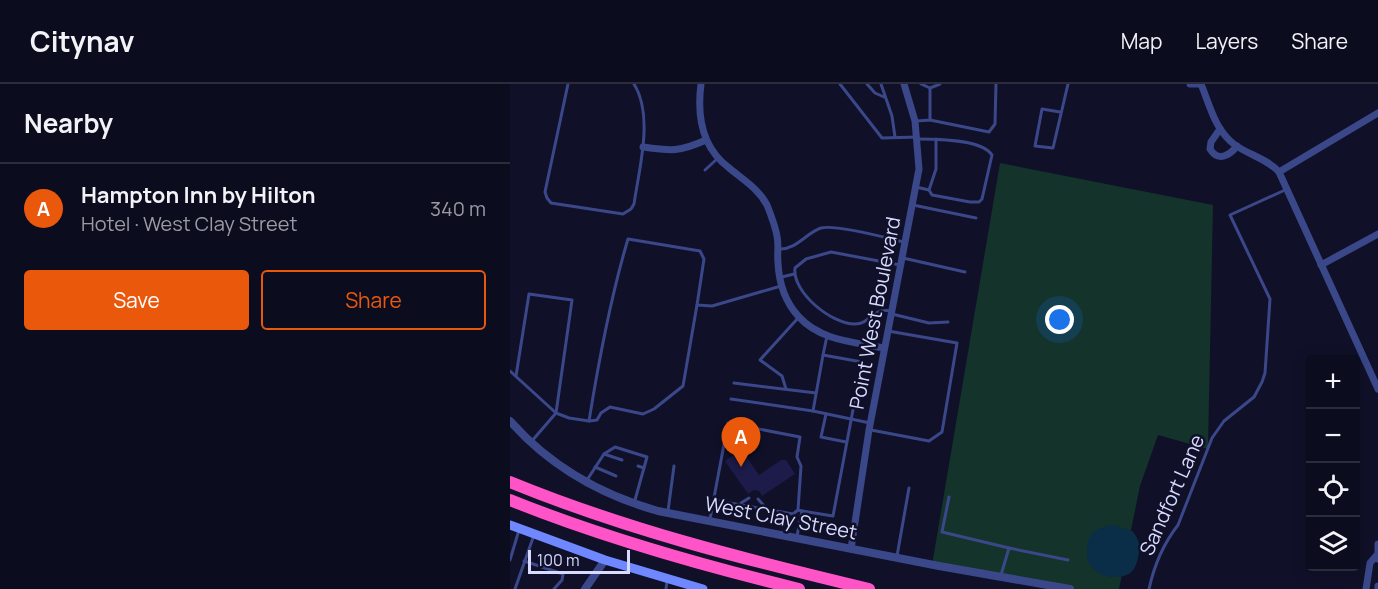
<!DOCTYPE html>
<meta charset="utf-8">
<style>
body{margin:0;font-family:Manrope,sans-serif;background:#151528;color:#f1f3f6}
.controls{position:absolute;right:18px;bottom:18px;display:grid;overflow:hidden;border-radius:6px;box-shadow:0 3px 15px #0003}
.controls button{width:54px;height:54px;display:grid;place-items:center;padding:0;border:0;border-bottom:2px solid #2c2c3d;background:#0c0c1f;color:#f1f3f6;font:30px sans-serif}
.scale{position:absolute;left:18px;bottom:15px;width:102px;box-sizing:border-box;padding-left:6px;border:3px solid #d8dbff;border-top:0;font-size:16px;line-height:21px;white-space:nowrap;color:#d8dbff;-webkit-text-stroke:4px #101029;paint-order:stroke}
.you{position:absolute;left:550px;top:236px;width:21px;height:21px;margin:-15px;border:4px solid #fff;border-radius:50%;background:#1a73e8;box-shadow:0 0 0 9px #1a73e833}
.badge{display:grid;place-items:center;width:39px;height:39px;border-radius:50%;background:#ea580c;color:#fff;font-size:20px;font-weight:700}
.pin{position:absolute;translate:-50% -50px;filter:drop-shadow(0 2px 3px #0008)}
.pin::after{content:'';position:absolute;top:32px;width:21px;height:18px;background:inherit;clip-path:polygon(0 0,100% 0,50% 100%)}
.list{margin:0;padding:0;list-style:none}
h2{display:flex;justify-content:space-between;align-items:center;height:78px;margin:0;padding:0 24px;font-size:26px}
h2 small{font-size:20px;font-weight:400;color:#9a9ba4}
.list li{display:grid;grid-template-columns:39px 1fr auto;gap:18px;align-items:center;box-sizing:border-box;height:90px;padding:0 24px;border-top:2px solid #2c2c3d}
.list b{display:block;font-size:22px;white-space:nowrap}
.list p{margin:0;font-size:20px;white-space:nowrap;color:#9a9ba4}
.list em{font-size:20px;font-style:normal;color:#9a9ba4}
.actions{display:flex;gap:12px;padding:18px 24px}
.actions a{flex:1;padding:14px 0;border:2px solid #ea580c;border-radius:6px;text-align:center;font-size:21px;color:#ea580c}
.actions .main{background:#ea580c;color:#fff}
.icon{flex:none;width:33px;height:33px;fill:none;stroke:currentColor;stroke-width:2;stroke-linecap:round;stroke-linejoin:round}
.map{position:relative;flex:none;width:868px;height:505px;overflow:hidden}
header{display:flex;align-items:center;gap:36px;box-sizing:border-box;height:84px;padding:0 30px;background:#0c0c1f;border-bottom:2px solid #2c2c3d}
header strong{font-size:28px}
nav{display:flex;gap:33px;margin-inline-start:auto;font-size:21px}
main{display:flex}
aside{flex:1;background:#0c0c1f}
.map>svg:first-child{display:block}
.green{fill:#13332b}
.water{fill:#0a2d48}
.building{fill:#1c1b4a}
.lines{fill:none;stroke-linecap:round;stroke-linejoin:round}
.service{stroke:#3a4789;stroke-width:3}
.minor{stroke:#3a4789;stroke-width:7}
.tertiary{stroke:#3a4789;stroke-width:8}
.secondary{stroke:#6f88ff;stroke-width:9}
.motorway{stroke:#ff53c8;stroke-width:12}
.labels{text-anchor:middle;stroke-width:5;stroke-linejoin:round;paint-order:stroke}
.street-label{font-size:20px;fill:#d8dbff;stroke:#101029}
</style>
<header>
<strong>Citynav</strong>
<nav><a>Map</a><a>Layers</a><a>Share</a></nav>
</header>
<main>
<aside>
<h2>Nearby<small></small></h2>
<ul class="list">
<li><span class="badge">A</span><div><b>Hampton Inn by Hilton</b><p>Hotel · West Clay Street</p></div><em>340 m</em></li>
</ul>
<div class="actions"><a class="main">Save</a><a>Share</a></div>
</aside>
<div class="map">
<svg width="868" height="505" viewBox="0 0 868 505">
<rect width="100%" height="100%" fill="#101029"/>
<path class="green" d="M490,79L703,121L698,365L648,351L630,402L609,505H548L422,481Z"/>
<path class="water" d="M602,441L622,447C628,453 630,460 629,468C628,475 626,485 620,489C615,493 608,493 602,493C577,490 571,469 582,449L593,443Z"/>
<path class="building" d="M229,367L234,369L249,391L271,376H276L285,390L252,412L249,407L244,406L238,410L215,377Z"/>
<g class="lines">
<g class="service">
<path d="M58,0L35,108L37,114L41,119L113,130L121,125L124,120C129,85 144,32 124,0"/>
<path d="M330,0L372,54L407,53"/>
<path d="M357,0L365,9L374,13"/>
<path d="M371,0L382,32L385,53"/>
<path d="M411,0L420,4L430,0"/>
<path d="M550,28L532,25L525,62L543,64L558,0"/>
<path d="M420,35V4"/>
<path d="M407,37L420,36L479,48L485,40L486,0"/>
<path d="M195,86L207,75"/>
<path d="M406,103L419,106L422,111L460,118H469L472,115L482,71C472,55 426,55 408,55"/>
<path d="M419,106L426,85V55"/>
<path d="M403,121L466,134"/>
<path d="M270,165C287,165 296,149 311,144C326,140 377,154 394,158"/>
<path d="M393,174L455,188"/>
<path d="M272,193L284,190"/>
<path d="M382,227C362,223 361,240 345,240C321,240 282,208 285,184L296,175L321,168L390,181"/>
<path d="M382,230L419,239L438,238"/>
<path d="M313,271L303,327L360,339"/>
<path d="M0,287L46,329L21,358"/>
<path d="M6,292L19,210L62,216L46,329L59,334L79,337C89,275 100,215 118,155L190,167L194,175L187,221L202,222L271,202"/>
<path d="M224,299L306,309"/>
<path d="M276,305L272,292L250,276L289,233"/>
<path d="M221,315L303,327"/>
<path d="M316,330L311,353L336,358"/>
<path d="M79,337L87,336L91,329L100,323L133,330L144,325L173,302L187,221"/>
<path d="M361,346L419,357L432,348L447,259L378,247"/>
<path d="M94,370L112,376"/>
<path d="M128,382L134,384"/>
<path d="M85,383L106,392"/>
<path d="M77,396L94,370L105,363L137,373L125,416"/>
<path d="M439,413L432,448L499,464"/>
<path d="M248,415L257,425"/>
<path d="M203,416L283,430L288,426"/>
<path d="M231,419L239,414"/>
<path d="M158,427L164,382"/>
<path d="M200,435L218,339L290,353L287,373L291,382L288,426L292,427"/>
<path d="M287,452L292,427L323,432L352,278L313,271L317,252"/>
<path d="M387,472L399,404"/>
<path d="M0,476L9,446"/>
<path d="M14,477L53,490L52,496L44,505"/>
<path d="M491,491L499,464L558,476"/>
<path d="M5,505L24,451"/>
<path d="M156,505L157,497"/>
<path d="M639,505C644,482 654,459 668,441L702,354L714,337L744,313L752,298L755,289L760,215L720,131L775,106"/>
</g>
<g class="minor">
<path d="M191,0C187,31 192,63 218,83C232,95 248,104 257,121C261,131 265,141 267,152C269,161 267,170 268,179C269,199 276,219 289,233C311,257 345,258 374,264"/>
<path d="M680,0H689"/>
<path d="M691,0C700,22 705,46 725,61C739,71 758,75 769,88L868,305"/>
<path d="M710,45L701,58L700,65C708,78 719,72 727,62"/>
<path d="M133,63C162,67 169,68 196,56"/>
<path d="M769,88L868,29"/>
<path d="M811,181L868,150"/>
<path d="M341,465L359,346L409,85L405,37L394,0"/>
<path d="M868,475V460"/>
<path d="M856,505L860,479L866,472"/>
<path d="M868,505V502"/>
</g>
<g class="tertiary">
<path d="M0,337C39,381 91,411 148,427L429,482L560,505"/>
<path d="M75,505L95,476"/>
</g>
<path class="secondary" d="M0,441L95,476L193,505"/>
<g class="motorway">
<path d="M0,398C117,446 237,476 359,505"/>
<path d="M0,416C94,454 190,481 289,505"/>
</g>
</g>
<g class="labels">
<g class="street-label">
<text transform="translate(365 229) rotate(-79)" y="7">Point West Boulevard</text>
<text transform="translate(662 411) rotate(-66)" y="7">Sandfort Lane</text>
<text transform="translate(271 434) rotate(11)" y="7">West Clay Street</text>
</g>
</g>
</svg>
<div class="controls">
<button>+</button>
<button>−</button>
<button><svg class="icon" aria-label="locate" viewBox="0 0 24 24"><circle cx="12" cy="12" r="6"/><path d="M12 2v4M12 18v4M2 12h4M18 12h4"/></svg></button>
<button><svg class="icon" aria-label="layers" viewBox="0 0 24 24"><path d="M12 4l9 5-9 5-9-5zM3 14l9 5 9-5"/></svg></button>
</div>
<div class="scale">100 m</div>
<div class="you"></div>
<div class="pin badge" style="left:231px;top:383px">A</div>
</div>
</main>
